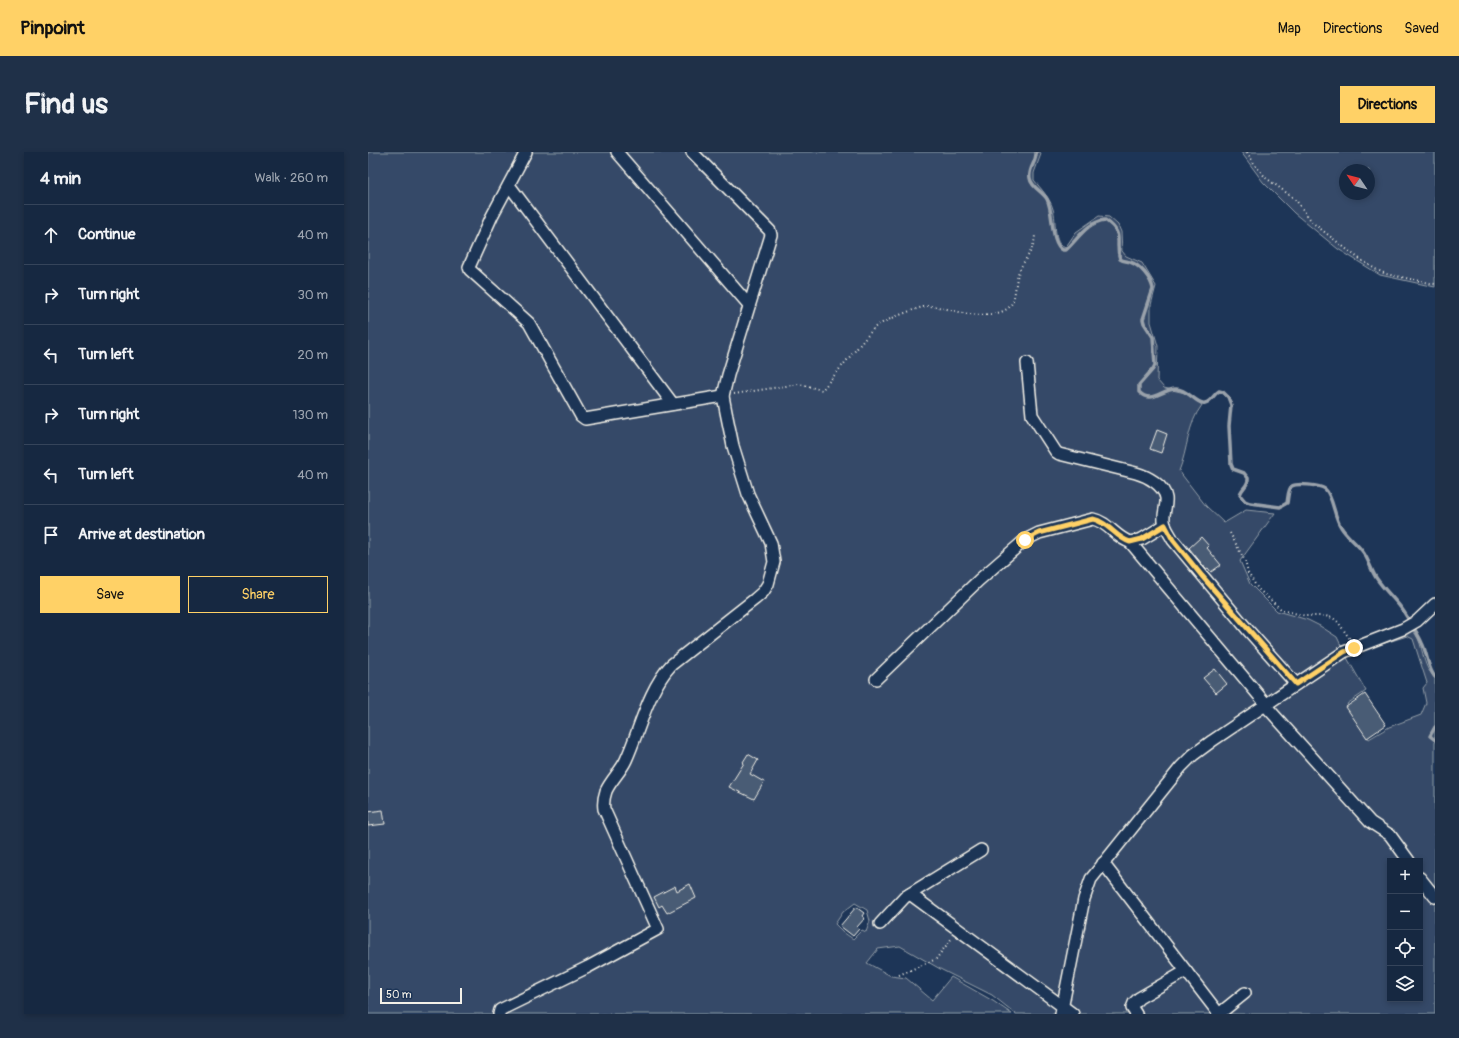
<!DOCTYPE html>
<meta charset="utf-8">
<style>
body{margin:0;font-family:Pangolin,sans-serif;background:#1f3048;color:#f1f3f6}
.controls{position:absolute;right:12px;bottom:12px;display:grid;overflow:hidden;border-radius:0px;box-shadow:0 2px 6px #0003}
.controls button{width:36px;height:36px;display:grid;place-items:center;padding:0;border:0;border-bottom:1px solid #35445a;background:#162841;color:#f1f3f6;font:20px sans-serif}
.compass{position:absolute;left:971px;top:12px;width:36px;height:36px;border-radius:50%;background:#162841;box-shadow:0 2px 6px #0003;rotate:305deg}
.scale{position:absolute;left:12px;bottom:10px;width:82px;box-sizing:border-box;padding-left:4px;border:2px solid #f4f1e8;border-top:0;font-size:11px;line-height:14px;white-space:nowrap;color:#f4f1e8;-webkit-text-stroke:3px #1d3557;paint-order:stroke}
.stop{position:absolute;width:12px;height:12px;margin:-9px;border:3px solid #ffd166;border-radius:50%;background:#fff}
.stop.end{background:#ffd166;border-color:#fff;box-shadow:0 1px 4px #0008}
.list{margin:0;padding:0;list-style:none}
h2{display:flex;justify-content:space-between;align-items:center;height:52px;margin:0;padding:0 16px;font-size:17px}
h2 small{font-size:13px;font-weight:400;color:#9ea6b1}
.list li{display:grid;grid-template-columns:26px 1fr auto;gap:12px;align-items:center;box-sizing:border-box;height:60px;padding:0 16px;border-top:1px solid #35445a}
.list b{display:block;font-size:15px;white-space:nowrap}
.list em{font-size:13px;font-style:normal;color:#9ea6b1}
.actions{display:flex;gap:8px;padding:12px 16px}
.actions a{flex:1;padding:9px 0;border:1px solid #ffd166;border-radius:0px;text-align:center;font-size:14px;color:#ffd166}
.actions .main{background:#ffd166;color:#111}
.icon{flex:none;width:22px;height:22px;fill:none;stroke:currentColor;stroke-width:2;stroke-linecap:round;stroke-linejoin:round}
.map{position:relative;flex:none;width:1067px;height:862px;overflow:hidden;border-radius:0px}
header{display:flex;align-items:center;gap:24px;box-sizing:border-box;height:56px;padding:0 20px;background:#ffd166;color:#111}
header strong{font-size:19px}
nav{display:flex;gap:22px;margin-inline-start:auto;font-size:14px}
.intro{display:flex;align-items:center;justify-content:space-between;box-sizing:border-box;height:96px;padding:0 24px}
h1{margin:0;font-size:28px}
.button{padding:10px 18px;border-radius:0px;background:#ffd166;color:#111;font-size:14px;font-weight:700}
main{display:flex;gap:24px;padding:0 24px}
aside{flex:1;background:#162841;border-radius:0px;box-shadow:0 2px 6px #0003}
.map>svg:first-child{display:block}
.green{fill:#354a67;stroke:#949ea8;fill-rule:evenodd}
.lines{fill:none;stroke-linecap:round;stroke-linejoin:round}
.stream{stroke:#9aa2ab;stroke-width:3.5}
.building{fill:#485b74;stroke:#f4f1e8}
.minor-casing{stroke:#f4f1e8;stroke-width:14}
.path{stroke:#f4f1e8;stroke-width:2;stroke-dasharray:1 3;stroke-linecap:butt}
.minor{stroke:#1d3557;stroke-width:11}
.route{stroke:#ffd166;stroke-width:5}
</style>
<header>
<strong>Pinpoint</strong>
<nav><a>Map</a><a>Directions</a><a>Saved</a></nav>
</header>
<div class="intro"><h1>Find us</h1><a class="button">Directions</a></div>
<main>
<aside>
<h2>4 min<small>Walk · 260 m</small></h2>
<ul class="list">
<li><svg class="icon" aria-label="ahead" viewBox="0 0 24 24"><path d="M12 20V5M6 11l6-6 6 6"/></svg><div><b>Continue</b></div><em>40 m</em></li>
<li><svg class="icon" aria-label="right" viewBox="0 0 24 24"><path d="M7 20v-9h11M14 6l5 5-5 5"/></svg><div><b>Turn right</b></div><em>30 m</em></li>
<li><svg class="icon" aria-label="left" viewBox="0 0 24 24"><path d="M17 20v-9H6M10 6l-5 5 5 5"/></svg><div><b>Turn left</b></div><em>20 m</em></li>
<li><svg class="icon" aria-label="right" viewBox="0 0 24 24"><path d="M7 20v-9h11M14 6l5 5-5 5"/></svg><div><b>Turn right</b></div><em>130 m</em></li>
<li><svg class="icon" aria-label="left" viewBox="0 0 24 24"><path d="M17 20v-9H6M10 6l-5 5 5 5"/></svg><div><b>Turn left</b></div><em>40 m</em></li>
<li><svg class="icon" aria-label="arrive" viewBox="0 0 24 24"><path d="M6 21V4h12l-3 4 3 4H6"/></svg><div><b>Arrive at destination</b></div></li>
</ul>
<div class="actions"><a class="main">Save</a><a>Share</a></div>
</aside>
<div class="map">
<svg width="1067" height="862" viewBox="0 0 1067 862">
<rect width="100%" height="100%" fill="#1d3557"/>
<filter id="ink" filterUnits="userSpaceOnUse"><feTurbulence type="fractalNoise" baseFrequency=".025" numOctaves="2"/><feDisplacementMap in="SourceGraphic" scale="8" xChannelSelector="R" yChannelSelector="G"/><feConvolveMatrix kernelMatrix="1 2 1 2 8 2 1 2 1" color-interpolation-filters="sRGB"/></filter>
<g filter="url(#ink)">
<g class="green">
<path d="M0,0H672L673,2L666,21V28C673,37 682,46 685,57C689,69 684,89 697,96L708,80L731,64L741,65L750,73L753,80L754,99L758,104L774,111L788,134L783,153V170L790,194L789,228L796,236L817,241L834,253C819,273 820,297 811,319L838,354L856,371L878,358L907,361L872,409L882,432L909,459L940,468L952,474L969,485L978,504L998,539L979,552L1001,587L1021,575L1053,563L1058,551L1055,536L1059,531L1045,487L1039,484L1014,492L1013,489L1044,478C1055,489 1053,504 1060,517C1062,520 1065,524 1067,527V862H648L624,843L574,818L532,794L510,797L499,811L523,824L538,826L564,848L583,825L625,849L644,862H0ZM1022,709H1052V847H1022ZM487,751L499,758L502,769L498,780L494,778L485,787L475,780L467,772L475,760Z"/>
<path d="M873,0H1067V135L1012,123L970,97L926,61L895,30ZM977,18H1001V42H977Z"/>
</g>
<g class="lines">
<g class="stream">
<path d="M668,0C669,10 660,16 662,26C663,35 674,39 679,47C686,61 682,91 695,98H698C710,87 719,70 737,68C758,82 746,90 752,107C755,109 758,109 762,110C772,113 783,126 785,137L775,167L776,171L785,185L787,213L785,217L771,233V240C784,253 793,237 808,237C820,237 829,253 837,251C843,250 846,242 851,239L855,240L860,245L863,253L861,274L863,312L865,317L876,321L880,326C881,334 873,336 872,343L877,349L882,351L912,355L919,351C920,346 920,336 924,334C929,331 952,333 957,337C965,344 966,365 973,375C979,385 989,391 995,400C1001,408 1003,419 1009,427C1017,439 1028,448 1036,460C1042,470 1049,480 1054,491C1060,503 1059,515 1067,525"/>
<path d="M1067,575L1062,584L1067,588"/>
</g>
</g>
<g class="building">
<path d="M789,278L799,282L793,301L782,297Z"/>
<path d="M833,385L841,394L839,396L853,413L843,420L840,416L838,417L821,396Z"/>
<path d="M847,517L859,532L848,541L835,526Z"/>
<path d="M997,542L1018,573L999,586L978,555Z"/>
<path d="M380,602L390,608L382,622L396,630L386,647L361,635L376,611L375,610Z"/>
<path d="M15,658L17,672L0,674V660Z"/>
<path d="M322,732L328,746L299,761L294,753L291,755L286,745L307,734L309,739Z"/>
<path d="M488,755L496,761L494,764L497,766L489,775L491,777L485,784L472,774Z"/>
</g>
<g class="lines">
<defs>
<g id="minor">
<path d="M158,0L124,64L101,115L102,118L161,171L213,264L217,267L355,244"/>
<path d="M249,0L381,153"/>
<path d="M141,33L305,252"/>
<path d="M659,211L664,263L688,300L691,302L768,321C779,324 796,333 798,346C799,353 795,361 796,368C796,375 802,382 805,388L879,477L928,532"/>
<path d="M762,390L898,552"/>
<path d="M508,527L611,428L657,388L671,381L725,367C740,370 748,386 762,390L774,387L797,373"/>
<path d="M897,553L1002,670L1022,683L1041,709"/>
<path d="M735,711L851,862"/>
<path d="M1052,726L1067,745"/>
<path d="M542,742L705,862"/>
<path d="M512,772L537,745L613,698"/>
<path d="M131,862L132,858L220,815L290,777L236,657C235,651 236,645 238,639C243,628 253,619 258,608C272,577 280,538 303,513L387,447L395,440L400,432L406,410L403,391L380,342L365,294L358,260L355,244L360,223L403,83L402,79L324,0"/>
<path d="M693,862L716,747L723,727L813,615L825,603L844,589L976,500L1035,477L1049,469L1067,452"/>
<path d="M768,862L764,856L766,851L771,846L818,819"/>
<path d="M851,862L877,841"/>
</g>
</defs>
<use href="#minor" class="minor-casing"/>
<g class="path">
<path d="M879,0L887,13L898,26L927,47L945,71L986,103L1007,117L1018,122L1067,132"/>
<path d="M366,242L431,232L454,238L506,176C514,169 550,155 560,154C571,154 585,159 596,161C608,164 635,164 642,154C648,147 647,131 650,122C655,107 666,101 667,83"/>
<path d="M862,381L877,409L880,421L890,437L914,458L938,464H957L965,466L970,470L982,487"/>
<path d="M531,823L568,807L584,786"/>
</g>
<use href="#minor" class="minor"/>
</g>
</g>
<g class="lines" filter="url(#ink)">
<path class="route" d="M657,388L671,381L725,367C740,370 748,386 762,390L774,387L797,373L805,388L834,424L928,532L976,500L986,496"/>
</g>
</svg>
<div class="controls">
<button>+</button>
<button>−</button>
<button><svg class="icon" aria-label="locate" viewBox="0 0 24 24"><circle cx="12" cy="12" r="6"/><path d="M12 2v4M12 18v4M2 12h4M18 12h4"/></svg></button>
<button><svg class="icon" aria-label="layers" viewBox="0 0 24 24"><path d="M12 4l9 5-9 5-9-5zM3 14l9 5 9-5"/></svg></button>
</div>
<svg class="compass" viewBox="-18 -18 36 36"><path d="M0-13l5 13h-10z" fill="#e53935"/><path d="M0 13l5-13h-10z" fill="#9ea6b1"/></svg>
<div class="scale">50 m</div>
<div class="stop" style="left:657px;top:388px"></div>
<div class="stop end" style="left:986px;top:496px"></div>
</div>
</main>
